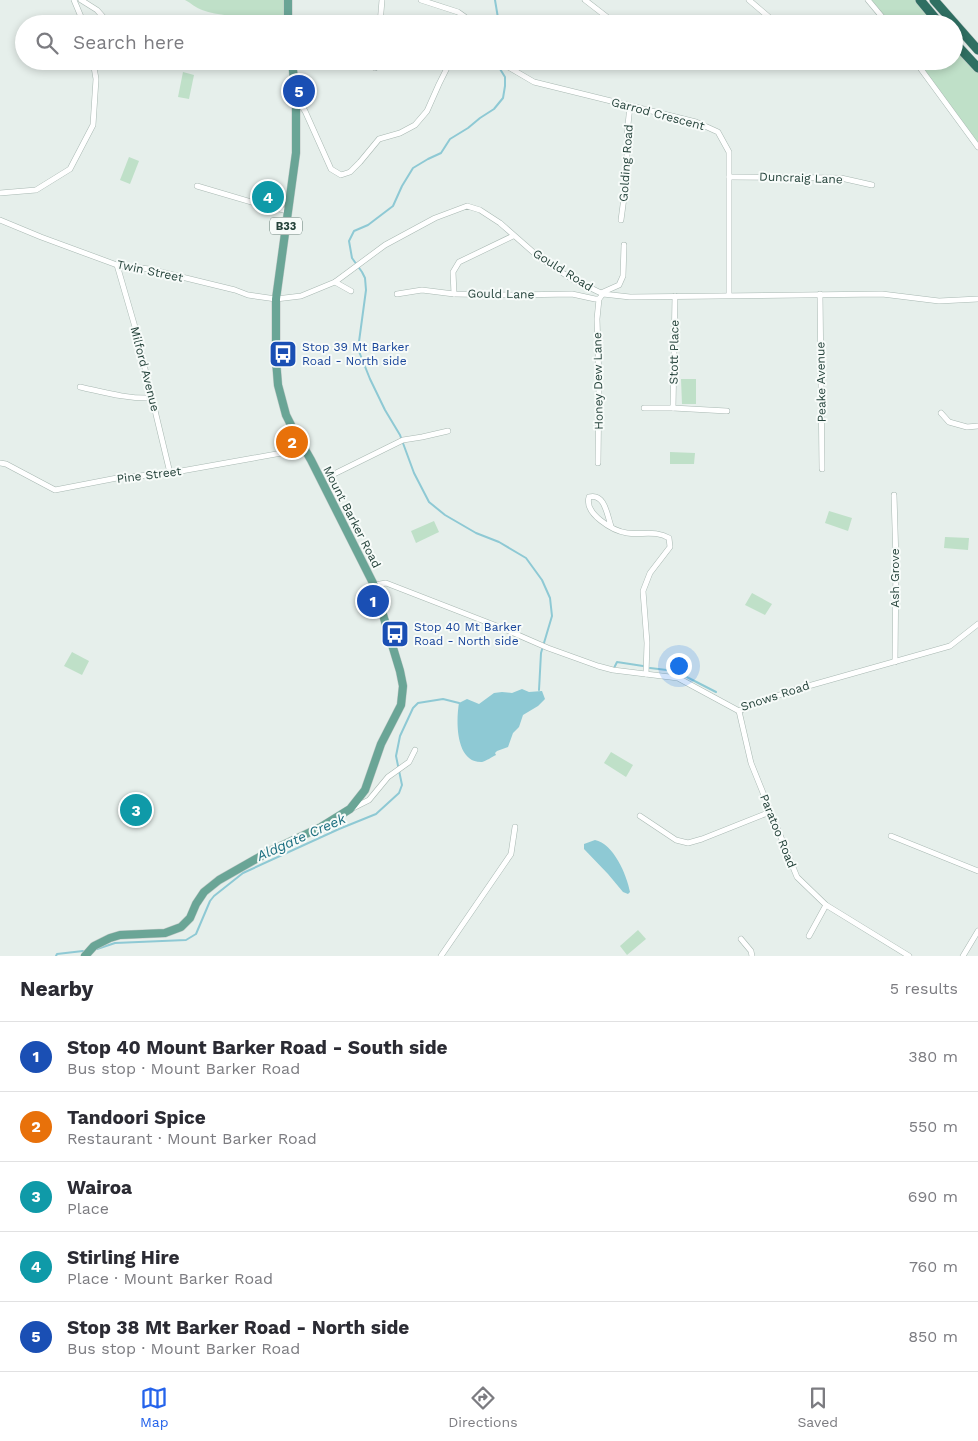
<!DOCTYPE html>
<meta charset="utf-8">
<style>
body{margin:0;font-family:"Work Sans",sans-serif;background:#f7f7f7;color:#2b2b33}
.you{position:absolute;left:678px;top:665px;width:18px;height:18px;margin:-12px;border:4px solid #fff;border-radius:50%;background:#1a73e8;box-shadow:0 0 0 8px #1a73e833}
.badge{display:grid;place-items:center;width:32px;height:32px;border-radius:50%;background:#2563eb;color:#fff;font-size:16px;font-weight:700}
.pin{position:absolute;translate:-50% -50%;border:2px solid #fff;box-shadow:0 1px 5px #0006}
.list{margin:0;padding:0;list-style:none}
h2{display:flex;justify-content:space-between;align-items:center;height:65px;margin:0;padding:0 20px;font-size:21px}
h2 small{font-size:16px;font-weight:400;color:#7c7c81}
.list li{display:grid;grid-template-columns:32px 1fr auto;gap:15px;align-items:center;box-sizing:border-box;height:70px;padding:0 20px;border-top:1px solid #e1e1e2}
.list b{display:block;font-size:19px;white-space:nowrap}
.list p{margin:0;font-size:16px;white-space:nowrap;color:#7c7c81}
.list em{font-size:16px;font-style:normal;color:#7c7c81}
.icon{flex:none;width:28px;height:28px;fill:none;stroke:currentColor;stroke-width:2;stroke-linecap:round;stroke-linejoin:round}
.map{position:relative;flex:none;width:978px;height:956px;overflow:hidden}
.search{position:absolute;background:#fff;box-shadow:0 2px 8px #0003;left:15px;right:15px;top:15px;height:55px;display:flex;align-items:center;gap:12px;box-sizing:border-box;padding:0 18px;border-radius:28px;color:#7c7c81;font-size:19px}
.sheet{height:415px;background:#fff}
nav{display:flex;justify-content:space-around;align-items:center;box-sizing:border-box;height:70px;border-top:1px solid #e1e1e2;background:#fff;font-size:14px;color:#7c7c81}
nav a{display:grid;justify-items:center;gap:2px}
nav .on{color:#2563eb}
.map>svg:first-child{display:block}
.green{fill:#bfe0c8}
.water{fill:#8ec9d4}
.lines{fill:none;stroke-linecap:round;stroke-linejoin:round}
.stream{stroke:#8ec9d4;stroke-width:2}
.minor-casing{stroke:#a8b8b2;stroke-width:6}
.primary-casing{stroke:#c2cac8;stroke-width:9}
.motorway-casing{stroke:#c2cac8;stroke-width:10}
.minor{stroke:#fff;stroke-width:5}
.primary{stroke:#6aa596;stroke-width:8}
.motorway{stroke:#2f6f62;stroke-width:9}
.labels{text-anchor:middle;stroke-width:4;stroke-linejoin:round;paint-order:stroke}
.shield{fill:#f7fbf9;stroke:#637a73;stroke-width:1}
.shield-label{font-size:11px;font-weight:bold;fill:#24423a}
.street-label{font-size:12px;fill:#24423a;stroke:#f7fbf9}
.transit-label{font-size:12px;fill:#164399;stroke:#f7fbf9;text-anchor:start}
.water-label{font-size:14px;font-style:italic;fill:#1c6f80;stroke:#f7fbf9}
</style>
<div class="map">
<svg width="978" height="956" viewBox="0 0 978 956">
<rect width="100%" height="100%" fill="#e6efeb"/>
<g class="green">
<path d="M185,0H288L287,16C259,17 229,19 202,10C196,8 191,3 185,0Z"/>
<path d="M868,0H920L940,24H889Z"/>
<path d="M954,42L978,68V142L976,144L916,61H954Z"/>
<path d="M183,72L194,75L189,99L178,97Z"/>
<path d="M129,157L139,161L130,184L120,180Z"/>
<path d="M696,379V404H682L681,379Z"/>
<path d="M670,452L695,453L694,464H670Z"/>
<path d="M829,511L852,518L848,531L825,523Z"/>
<path d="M434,521L439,532L416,543L411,531Z"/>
<path d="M945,537L969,538L968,550L944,548Z"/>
<path d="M752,593L772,604L765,615L745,605Z"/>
<path d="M72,652L89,661L82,675L64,666Z"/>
<path d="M611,752L633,765L626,777L604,763Z"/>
<path d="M638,930L646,939L627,955L620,946Z"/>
</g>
<g class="water">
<path d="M522,689L529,692L542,691L545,699L538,706L523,715L519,727L513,733L508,747L497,751L495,753L496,755C492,757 486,761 482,762C455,763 456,720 459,703L467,699L479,704L494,693L502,692L512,693Z"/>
<path d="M595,840C613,843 627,875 630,892L628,894L623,892L608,874L584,849V844Z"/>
</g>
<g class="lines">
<g class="stream">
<path d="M495,0L499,24"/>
<path d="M498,62L500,69L505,77V86L503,98L494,109L480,118L468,128L450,139L441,153L428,159L413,168L402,186L393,206L368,225L354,231L349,241L352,258L362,272L365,278L366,290L358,349L370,379L385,410L400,435L414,473L429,502L445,515L476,533L499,542L526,558L542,580L550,598L552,616L541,653L539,690"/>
<path d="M614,668L617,662L643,666"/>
<path d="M650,668L675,671L716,692"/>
<path d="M97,949L115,943L186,940L196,934L210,901L214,896L243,873L339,829L376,814L399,793L402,785L396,756L400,736L413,708L418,703L443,699L459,703"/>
<path d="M56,956L57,954L83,951"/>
</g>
<defs>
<g id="minor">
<path d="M74,0L84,24"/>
<path d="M81,0L97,10L104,18L113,24"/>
<path d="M421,0L458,12L465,17L470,24"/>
<path d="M585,0L616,24"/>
<path d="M749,0L777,24"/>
<path d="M868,0L888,24"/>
<path d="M380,24L382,0"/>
<path d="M500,61L503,64L534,82L696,122L718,132L729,152V295"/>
<path d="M915,61L978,147"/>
<path d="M375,68L376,61"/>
<path d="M297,99L305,111L331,169L341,175L350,172L360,162L379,139L400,133L415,125L427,111L439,84L448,66L452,61"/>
<path d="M729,177L841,178L872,185"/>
<path d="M197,186L258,204L288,211"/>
<path d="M0,193L36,190L70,169L93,125L96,79L93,61"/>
<path d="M0,220L41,237L117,265L149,269L235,290L248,295L276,299L301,296L335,282L385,245L435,218L467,206L480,210L500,223L541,259L572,279L603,294L630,297L882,294L939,301L978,299"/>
<path d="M621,220L627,175V134L630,106"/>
<path d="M117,265L135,327L170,473"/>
<path d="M335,282L351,291"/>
<path d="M601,293L619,285L623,276L624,245"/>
<path d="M397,294L422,290L454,294L514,295L572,294L595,299H599L603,294"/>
<path d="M454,294L453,272L459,262L513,236"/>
<path d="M820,294L822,469"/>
<path d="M675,296L673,408L727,411"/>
<path d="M80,387C103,392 127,399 152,398"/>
<path d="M644,408H673"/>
<path d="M941,413L949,422L967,427L978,426"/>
<path d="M0,463L6,464L55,490L117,478L170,473L304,449"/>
<path d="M598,463L599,381L597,319L599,299"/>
<path d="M332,475L403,440L422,437L448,431"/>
<path d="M894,495L896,561L895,662"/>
<path d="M611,526C607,515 605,493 589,497C584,514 613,531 627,533C642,535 656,530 669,538L670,547L650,573L643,591L647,643L646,674"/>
<path d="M374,585L386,583L502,628L548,648L598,666L613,670L678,678L739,711L787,692L950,646L978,624"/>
<path d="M739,711L751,763L797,877L826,905L909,956"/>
<path d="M353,808L369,800L388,777L409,762L415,750"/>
<path d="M640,816L676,840L688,843L702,839L770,812"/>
<path d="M891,836L978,871"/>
<path d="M809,936L826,905"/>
<path d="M741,939L751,951L752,956"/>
<path d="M441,956L511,854L515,827"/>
<path d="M963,956L978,931"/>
</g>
<g id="primary">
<path d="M288,24V0"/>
<path d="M85,956L94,946L110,938L120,935L165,933L181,927L190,918L196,904L204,892L219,880L270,851L321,827L350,809L365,790L381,744L401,705L403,686L400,671L374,585L311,460L292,427L286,415L278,385L276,360V299L296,153V98L292,61"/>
</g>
<g id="motorway">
<path d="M920,0L940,24"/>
<path d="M934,0L978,50"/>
<path d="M954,42L978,68"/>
</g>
</defs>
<use href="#minor" class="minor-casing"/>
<use href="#primary" class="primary-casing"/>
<use href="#motorway" class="motorway-casing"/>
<use href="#minor" class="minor"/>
<use href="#primary" class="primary"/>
<use href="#motorway" class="motorway"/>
</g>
<defs>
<symbol id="bus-square" viewBox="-11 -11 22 22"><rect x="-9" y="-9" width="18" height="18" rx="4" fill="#1a4fb4" stroke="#f7fbf9"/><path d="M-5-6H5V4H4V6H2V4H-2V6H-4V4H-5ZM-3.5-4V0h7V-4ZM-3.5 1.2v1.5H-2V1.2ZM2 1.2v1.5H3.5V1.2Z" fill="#fff"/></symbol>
</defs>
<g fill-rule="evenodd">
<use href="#bus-square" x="267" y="338" width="32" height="32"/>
<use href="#bus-square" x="379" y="618" width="32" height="32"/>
</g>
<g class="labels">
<rect class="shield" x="270" y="217.5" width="32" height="17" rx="4"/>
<g class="shield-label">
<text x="286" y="230">B33</text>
</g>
<g class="street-label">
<text transform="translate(658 114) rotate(15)" y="4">Garrod Crescent</text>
<text transform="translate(626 163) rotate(-86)" y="4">Golding Road</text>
<text transform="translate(801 178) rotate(2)" y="4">Duncraig Lane</text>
<text transform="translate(563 270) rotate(32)" y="4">Gould Road</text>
<text transform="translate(150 271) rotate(12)" y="4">Twin Street</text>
<text transform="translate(501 294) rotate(1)" y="4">Gould Lane</text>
<text transform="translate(674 352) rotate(-89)" y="4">Stott Place</text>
<text transform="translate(145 369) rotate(76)" y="4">Milford Avenue</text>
<text transform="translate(598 381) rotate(-91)" y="4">Honey Dew Lane</text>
<text transform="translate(821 382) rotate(-91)" y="4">Peake Avenue</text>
<text transform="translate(149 475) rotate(-7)" y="4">Pine Street</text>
<text transform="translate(352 517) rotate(63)" y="4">Mount Barker Road</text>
<text transform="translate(895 578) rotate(-90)" y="4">Ash Grove</text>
<text transform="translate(775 696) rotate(-18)" y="4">Snows Road</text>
<text transform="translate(778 831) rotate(68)" y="4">Paratoo Road</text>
</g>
<g class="transit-label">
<text x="302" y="351">Stop 39 Mt Barker<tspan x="302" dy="14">Road - North side</tspan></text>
<text x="414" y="631">Stop 40 Mt Barker<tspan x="414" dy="14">Road - North side</tspan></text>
</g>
<g class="water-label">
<text transform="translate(301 837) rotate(-24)" y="5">Aldgate Creek</text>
</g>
</g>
</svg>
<div class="you"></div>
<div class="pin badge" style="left:373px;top:601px;background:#1a4fb4">1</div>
<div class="pin badge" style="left:292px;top:442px;background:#e8710a">2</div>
<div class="pin badge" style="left:136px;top:810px;background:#0f9aa8">3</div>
<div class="pin badge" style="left:268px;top:197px;background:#0f9aa8">4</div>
<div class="pin badge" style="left:299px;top:91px;background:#1a4fb4">5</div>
<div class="search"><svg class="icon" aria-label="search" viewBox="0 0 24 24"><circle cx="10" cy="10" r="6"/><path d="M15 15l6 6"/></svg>Search here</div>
</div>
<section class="sheet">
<h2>Nearby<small>5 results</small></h2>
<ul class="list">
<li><span class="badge" style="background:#1a4fb4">1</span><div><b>Stop 40 Mount Barker Road - South side</b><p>Bus stop · Mount Barker Road</p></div><em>380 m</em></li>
<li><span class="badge" style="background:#e8710a">2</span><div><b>Tandoori Spice</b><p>Restaurant · Mount Barker Road</p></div><em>550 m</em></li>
<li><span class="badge" style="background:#0f9aa8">3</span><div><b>Wairoa</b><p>Place</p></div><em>690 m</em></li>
<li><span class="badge" style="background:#0f9aa8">4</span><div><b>Stirling Hire</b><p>Place · Mount Barker Road</p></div><em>760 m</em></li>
<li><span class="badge" style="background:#1a4fb4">5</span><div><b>Stop 38 Mt Barker Road - North side</b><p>Bus stop · Mount Barker Road</p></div><em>850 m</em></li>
</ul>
</section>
<nav>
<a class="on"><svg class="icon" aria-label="map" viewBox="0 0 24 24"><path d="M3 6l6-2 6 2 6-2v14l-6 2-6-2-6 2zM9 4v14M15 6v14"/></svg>Map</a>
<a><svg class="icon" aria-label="directions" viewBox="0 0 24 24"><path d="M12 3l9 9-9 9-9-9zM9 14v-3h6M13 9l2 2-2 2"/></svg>Directions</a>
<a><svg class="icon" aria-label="saved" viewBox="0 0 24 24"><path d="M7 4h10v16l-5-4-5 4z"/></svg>Saved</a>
</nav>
